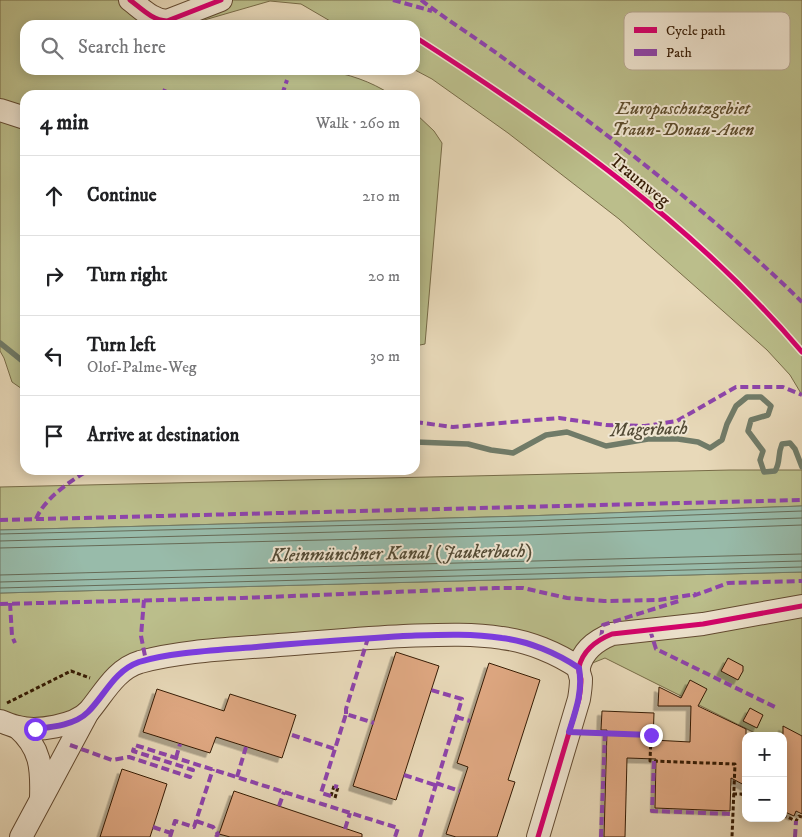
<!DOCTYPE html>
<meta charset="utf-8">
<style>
body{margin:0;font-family:"IM FELL DW Pica",serif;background:#f2f2f2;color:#202124}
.controls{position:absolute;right:15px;bottom:15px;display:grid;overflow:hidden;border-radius:10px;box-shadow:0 2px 12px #0003}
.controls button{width:45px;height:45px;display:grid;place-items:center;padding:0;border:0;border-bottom:1px solid #e0e0e0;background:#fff;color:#202124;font:25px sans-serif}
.stop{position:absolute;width:15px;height:15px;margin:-11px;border:4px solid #7c3aed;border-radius:50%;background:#fff}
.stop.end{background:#7c3aed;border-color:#fff;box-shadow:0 1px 5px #0008}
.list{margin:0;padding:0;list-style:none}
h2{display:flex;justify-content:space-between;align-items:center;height:65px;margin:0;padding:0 20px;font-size:21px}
h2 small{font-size:16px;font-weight:400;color:#757577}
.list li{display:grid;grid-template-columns:32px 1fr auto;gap:15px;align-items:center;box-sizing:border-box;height:80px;padding:0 20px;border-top:1px solid #e0e0e0}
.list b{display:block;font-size:19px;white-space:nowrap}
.list p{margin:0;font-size:16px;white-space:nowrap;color:#757577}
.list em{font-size:16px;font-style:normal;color:#757577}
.icon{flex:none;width:28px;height:28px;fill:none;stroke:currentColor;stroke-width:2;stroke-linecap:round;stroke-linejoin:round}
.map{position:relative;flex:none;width:802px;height:837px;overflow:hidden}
.search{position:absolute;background:#fff;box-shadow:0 2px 12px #0003;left:20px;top:20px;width:400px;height:55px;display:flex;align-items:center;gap:12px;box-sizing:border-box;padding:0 18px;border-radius:15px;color:#757577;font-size:19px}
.panel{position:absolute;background:#fff;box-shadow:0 2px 12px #0003;left:20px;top:90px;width:400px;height:385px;border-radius:15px}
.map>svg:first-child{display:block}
.green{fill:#bbbe8b;stroke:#786c48}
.water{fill:#98bbaa;stroke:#707b68}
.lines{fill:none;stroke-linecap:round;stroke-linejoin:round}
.shore{stroke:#666b57;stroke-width:1}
.stream{stroke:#707b68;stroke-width:5.5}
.building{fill:#dea781;stroke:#351b04;filter:url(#shadow)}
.minor-casing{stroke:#624a31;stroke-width:24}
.path{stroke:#351b04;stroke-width:3;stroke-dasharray:4 2.5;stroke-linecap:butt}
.minor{stroke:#f0e6d2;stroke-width:22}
.quiet{stroke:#8e44ad;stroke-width:4;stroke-dasharray:8 4;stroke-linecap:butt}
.cycleway-casing{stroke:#f0e6d2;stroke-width:8}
.cycleway{stroke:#d6006c;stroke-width:5}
.route{stroke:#7c3aed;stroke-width:6}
.labels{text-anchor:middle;stroke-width:4;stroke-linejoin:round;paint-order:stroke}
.park-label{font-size:18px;font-style:italic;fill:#5d4c2c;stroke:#f0e6d2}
.street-label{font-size:18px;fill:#351b04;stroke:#f0e6d2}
.water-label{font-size:19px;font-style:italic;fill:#534b36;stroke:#f0e6d2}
.key{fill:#f0e6d2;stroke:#b8a994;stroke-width:1}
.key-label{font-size:14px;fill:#351b04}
</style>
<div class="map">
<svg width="802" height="837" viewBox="0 0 802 837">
<defs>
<filter id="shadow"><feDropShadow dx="-4.5" dy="4.5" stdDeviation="0" flood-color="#0004"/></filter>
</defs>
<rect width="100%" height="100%" fill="#e8d9b9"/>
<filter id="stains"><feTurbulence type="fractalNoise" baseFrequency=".004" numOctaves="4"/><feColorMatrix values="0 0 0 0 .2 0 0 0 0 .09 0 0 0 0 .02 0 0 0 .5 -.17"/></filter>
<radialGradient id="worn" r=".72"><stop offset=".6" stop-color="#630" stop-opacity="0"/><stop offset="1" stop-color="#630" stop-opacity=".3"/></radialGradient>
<g class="green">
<path d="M0,0H118L152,25H25V70H323C349,74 370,81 392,95H25V391L12,382L4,358L0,351Z"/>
<path d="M197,0H802V395L790,375L767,350L619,219L508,133L432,79L415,70V25H337L301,4L270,1L187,25Z"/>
<path d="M415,113L434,131L442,143L425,344L415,346Z"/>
<path d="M730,470H802V506L525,516L0,530V487Z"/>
<path d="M802,572V602L652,626L581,657L510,634L143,657L62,721L0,716V593Z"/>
<path d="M802,610V756L783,736H761L605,658L585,666L594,647Z"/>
</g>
<path class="water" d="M802,506V572L0,593V530L525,516Z"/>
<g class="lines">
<g class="shore">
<path d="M0,534L525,521L802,511"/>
<path d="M0,541L525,527L802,518"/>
<path d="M0,548L525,535L802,525"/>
<path d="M0,575L802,554"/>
<path d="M0,582L802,561"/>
<path d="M0,588L802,567"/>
</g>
<g class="stream">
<path d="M0,343L25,363"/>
<path d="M415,442L468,444L491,450L513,453L546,435L567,432L606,446L648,439H678L698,442L710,448L722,440L727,424L736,406L747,397H761L771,406L768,415L751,420L748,431L763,451L760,460L764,472L775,471C781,462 777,456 782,444L790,443L795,449L802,467"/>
</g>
</g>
<g class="building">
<path d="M396,652L439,666L396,800L353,786Z"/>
<path d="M728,658L743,666V671L738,680L721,671Z"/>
<path d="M489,663L540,680L508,780L515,782L497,837H456L446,834L468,767L457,763Z"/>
<path d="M690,680L707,689L698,706L746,729V786L731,778L730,811L655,808L656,759L627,758L625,837H604L607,730H601L602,711L654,713L653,740L690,742L691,706H658L659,687L681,698Z"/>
<path d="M157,689L224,711L230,694L296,715L282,758L216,737L210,753L143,732Z"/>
<path d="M750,708L763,715L757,728L743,721Z"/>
<path d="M783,726L802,736V814L796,811L794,816L783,811Z"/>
<path d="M122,769L167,784L150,837H100Z"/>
<path d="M234,791L362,834V837H230L219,834Z"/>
</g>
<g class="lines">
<defs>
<g id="minor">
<path d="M130,0C142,9 152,20 167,21L221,0"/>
<path d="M0,110L25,118"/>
<path d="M0,721C6,723 12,726 18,727C37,732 75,726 89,711C104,693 116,669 140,662C185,650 233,649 279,645C321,642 362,638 404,636C436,635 470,633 502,638C528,641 557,653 579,668"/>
<path d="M17,727C41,748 42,768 41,798"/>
<path d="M21,837L88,712"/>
<path d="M538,837L579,699C580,693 581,686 581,679C580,675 578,671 579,667C583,650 597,640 612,634L703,624L802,606"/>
</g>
</defs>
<use href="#minor" class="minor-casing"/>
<g class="path">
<path d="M7,703L71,671L90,678"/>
<path d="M590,732L651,735L650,761L735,764L732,837"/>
<path d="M733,794H741L746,796"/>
<path d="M331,796L334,786"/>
<path d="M335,798L338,787"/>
<path d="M783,815L796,821L799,816L802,817"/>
</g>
<use href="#minor" class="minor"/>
<g class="quiet">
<path d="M393,0L432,11"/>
<path d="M421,0C451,23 484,43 514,66C613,138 714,216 802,302"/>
<path d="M163,95L165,89"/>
<path d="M282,95L287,80"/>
<path d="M415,422L453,427L559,418L606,425L645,426L677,421L736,387H783L802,395"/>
<path d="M36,519C44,499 70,481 89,470"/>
<path d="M0,520L802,500"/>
<path d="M693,596L728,583L802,581"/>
<path d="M144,600L141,636L146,661"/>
<path d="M10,603L12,636L15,643"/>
<path d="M0,604L242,598L495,588H523L567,598L604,601L659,600L696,594"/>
<path d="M650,630L656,649L775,707"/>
<path d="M601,638L603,625L679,601"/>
<path d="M346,714V709L368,638"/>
<path d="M456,717L470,721"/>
<path d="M292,735L335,749"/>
<path d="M70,745L112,760L129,757L190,777L193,770L133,751L135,745L398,828L395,837"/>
<path d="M176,758L180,744"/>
<path d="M654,761L652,811L733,814"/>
<path d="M404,775L435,785"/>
<path d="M237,777L246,747"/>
<path d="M436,783L460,791"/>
<path d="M334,786L338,787"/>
<path d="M331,796L321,793L346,714L374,723"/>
<path d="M279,806L284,792"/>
<path d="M196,821L213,827L218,834L216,837"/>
<path d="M153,827L171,833"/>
<path d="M345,829L350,813"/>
<path d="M170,837L175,821L194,827L213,769"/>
<path d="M420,837L462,699L431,690"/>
<path d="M601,837L605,733"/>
<path d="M795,837L796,821"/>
</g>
<defs>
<g id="cycleway">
<path d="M130,0C142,9 152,20 167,21L221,0"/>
<path d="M415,37C555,127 694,224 802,352"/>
<path d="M538,837L579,699C580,693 581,686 581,679C580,675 578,671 579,667C583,650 597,640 612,634L703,624L802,606"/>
</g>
</defs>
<use href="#cycleway" class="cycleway-casing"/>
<use href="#cycleway" class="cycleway"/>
</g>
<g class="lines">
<path class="route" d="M35,729C53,727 75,725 88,712C105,695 114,671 139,662C175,651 229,650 267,646C312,642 358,639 403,636C436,635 469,633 502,638C528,641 557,653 579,668C583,691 576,710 569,732L651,735"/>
</g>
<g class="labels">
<g class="park-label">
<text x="683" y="114">Europaschutzgebiet<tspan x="683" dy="21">Traun-Donau-Auen</tspan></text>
</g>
<g class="street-label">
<text transform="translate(640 180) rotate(39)" y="6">Traunweg</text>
</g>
<g class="water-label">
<text transform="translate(649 428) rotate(-2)" y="7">Magerbach</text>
<text transform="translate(401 552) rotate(-1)" y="7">Kleinmünchner Kanal (Jaukerbach)</text>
</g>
</g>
<rect x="624" y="12" width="166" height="58" rx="8" class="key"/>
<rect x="634" y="27" width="23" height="6" fill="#d6006c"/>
<rect x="634" y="49" width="23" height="7" fill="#8e44ad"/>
<g class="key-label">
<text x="666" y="35">Cycle path</text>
<text x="666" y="57">Path</text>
</g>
<rect width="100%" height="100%" filter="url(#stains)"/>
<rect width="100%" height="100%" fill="url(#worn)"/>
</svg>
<div class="controls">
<button>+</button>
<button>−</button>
</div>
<div class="stop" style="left:35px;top:729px"></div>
<div class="stop end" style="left:651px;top:735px"></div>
<div class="search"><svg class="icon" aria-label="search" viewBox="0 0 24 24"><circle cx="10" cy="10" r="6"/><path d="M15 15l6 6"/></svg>Search here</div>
<section class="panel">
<h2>4 min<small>Walk · 260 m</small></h2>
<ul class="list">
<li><svg class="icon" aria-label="ahead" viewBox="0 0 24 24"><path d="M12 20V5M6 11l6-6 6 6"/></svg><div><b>Continue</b></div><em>210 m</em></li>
<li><svg class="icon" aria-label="right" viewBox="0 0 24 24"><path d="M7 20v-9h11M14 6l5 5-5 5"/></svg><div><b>Turn right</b></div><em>20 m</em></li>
<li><svg class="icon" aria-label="left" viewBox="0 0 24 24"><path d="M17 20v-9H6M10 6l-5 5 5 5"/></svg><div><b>Turn left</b><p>Olof-Palme-Weg</p></div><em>30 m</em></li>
<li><svg class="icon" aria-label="arrive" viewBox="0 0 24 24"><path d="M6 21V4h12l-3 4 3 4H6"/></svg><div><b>Arrive at destination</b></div></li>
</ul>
</section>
</div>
